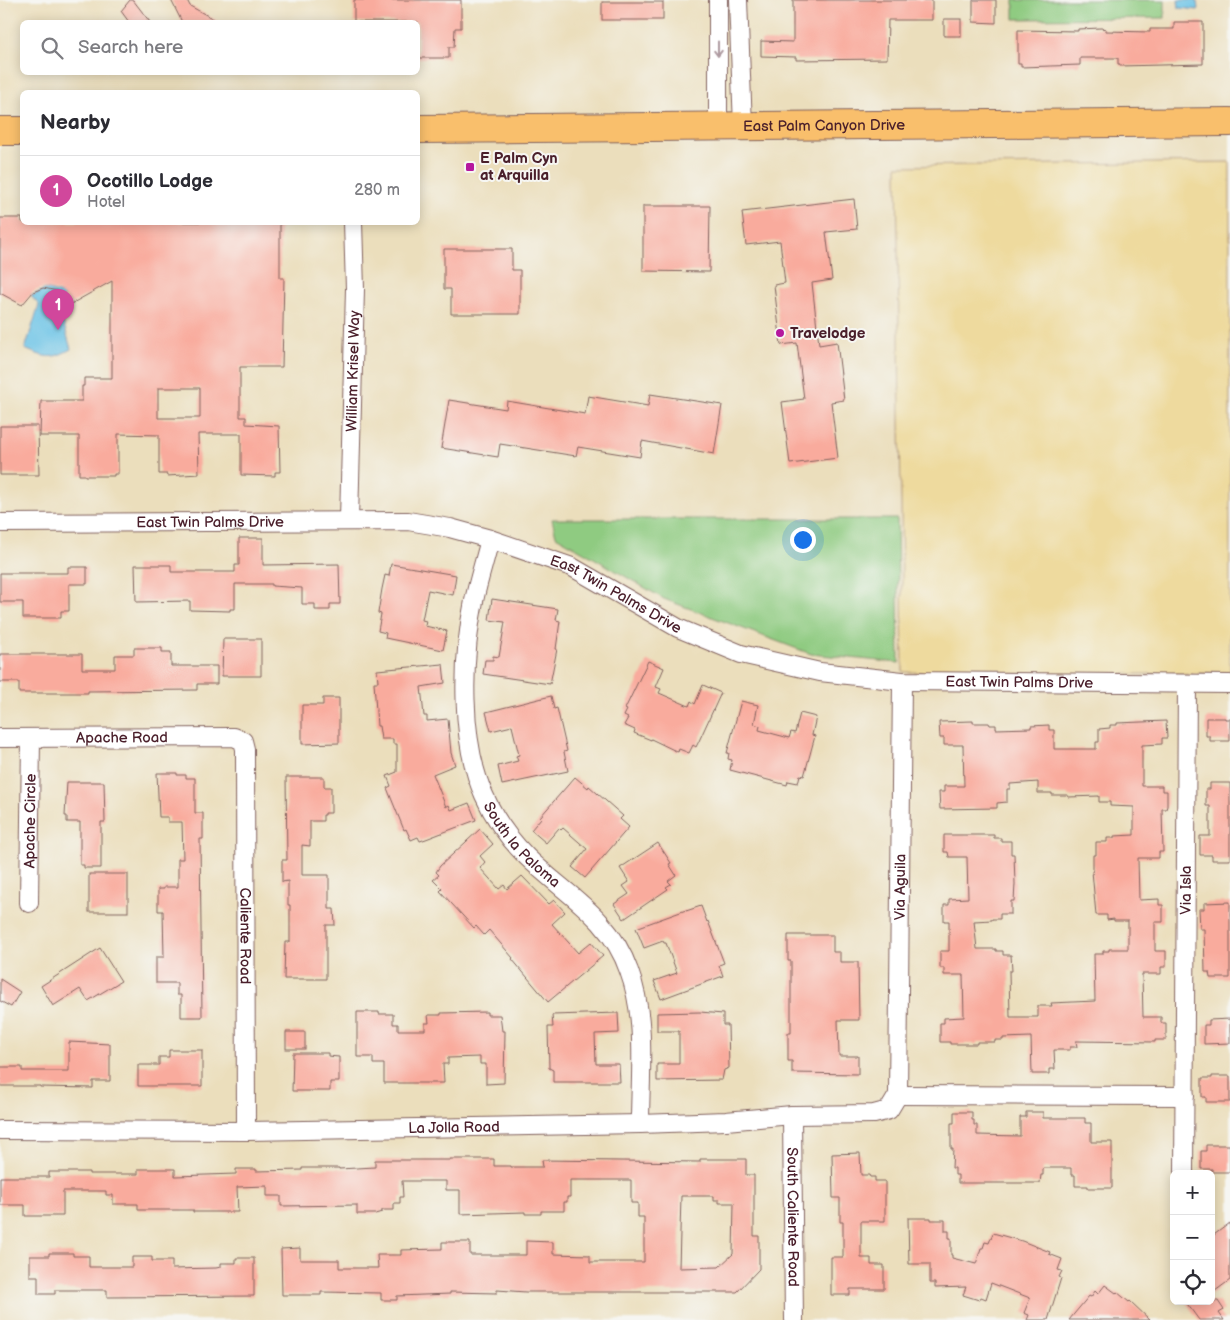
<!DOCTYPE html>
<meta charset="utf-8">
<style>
body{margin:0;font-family:"Balsamiq Sans",sans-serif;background:#f7f7f7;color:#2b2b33}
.controls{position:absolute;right:15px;bottom:15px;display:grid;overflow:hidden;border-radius:8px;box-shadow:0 2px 12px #0003}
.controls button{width:45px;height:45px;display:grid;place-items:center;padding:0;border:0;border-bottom:1px solid #e1e1e2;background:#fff;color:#2b2b33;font:25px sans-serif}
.you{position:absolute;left:802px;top:539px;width:18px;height:18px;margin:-12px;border:4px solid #fff;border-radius:50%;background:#1a73e8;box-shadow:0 0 0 8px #1a73e833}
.badge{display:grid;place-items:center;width:32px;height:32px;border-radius:50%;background:#111827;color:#fff;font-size:16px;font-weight:700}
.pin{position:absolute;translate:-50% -41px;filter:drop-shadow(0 1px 2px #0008)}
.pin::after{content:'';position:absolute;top:26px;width:18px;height:15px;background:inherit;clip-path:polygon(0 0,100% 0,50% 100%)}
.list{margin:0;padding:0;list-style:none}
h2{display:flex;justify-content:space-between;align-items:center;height:65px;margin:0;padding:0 20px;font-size:21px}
h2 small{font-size:16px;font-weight:400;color:#7c7c81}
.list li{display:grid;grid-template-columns:32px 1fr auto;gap:15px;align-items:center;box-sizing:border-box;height:70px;padding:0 20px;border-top:1px solid #e1e1e2}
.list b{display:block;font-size:19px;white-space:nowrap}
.list p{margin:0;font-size:16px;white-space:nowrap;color:#7c7c81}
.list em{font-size:16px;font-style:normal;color:#7c7c81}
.icon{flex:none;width:28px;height:28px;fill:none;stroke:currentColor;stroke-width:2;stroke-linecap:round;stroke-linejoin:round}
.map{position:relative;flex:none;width:1230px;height:1320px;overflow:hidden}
.search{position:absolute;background:#fff;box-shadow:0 2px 12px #0003;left:20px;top:20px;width:400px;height:55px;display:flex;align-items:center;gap:12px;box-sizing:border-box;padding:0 18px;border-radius:8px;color:#7c7c81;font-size:19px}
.panel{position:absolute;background:#fff;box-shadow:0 2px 12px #0003;left:20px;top:90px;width:400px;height:135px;border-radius:8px}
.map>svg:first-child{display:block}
.green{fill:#8fcb81;stroke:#6c7556}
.sand{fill:#eeda9e;stroke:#9c7c64}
.water{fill:#69c2e6;stroke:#5a7088}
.building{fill:#f9ab9d;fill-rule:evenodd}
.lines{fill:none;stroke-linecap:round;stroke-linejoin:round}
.minor-casing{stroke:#82625e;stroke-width:20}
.primary-casing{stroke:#82625e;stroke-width:30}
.minor{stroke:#fff;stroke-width:18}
.primary{stroke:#f9bf6c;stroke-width:28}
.oneway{stroke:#ae9aa0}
.poi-dot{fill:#b5179e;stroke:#f6f6f2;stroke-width:2}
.labels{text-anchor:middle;stroke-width:4;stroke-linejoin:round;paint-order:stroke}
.street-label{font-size:15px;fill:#4a1f2b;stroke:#f6f6f2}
.poi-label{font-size:15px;font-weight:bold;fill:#4a1f2b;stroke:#f6f6f2;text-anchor:start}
</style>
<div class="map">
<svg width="1230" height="1320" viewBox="0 0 1230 1320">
<rect width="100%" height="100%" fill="#f6f6f2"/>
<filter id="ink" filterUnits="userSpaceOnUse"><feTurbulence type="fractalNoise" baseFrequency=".02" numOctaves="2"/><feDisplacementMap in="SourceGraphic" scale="10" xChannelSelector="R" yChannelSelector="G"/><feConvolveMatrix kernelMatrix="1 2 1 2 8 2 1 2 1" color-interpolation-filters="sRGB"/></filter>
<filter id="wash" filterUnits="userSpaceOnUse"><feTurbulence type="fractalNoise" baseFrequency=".0096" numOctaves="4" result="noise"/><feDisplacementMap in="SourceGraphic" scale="20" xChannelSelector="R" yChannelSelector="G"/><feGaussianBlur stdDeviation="1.12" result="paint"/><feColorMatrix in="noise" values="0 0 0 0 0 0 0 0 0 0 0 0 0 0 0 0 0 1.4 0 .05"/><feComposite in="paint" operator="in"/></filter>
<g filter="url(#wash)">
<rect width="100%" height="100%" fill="#ebdebc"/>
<g class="green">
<path d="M1014,0H1165V18L1014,19Z"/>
<path d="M552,519H897L899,663L811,654L664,599L556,536Z"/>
</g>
<path class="sand" d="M1230,162V673L1048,675L903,672L897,166Z"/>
<g class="water">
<path d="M1178,0H1197L1198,10L1179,8Z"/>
<path d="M46,289L64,295L58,304L71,349C51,360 46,358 25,349L39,305L31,296Z"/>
</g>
<g id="blocks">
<g class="building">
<path d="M130,0H133L150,22H129L121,11Z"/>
<path d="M171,0H187L190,6L219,22H182Z"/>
<path d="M354,0H461V28H455L454,47H449V58H418V22H354Z"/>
<path d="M793,0H932V20H888L887,59L796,60V57L761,56V41L793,42Z"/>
<path d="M973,0H996V23L973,22Z"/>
<rect x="602" y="2" width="61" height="18"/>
<rect x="944" y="19" width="17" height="17"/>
<path d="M1174,22H1203V64L1120,66V64H1118V58H1080V65L1021,67V64H1018V30L1078,31V29L1101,28L1106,29V31L1150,32V29H1174Z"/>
<path d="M854,199L857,229L826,232L832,280L812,283L819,345L837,342L844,400L831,402L838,458L790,464L782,402L804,399L797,343L781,345L774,285L785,283L780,241L746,245L742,212Z"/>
<path d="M643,206H710L709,272L643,271Z"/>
<path d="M0,218H22V222H280V278H284L282,367H240V417H246V424L279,426L280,472H275V476L241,475V434H198L199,474L167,476V474H159V435L118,434V474H114V476H85V475H79V436H40L41,401H82V386H84V378H112V281L71,304L58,291L43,288L33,292L22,305L0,293ZM158,388H200V418H158Z"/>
<path d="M444,249H512V270H520V314H451V289H444Z"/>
<path d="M650,394L722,405L714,454L642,441L640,457L578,447L576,456L500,444L498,457L441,448L449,400L506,409L507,401L585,414L588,396L648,406Z"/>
<path d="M0,426H38L39,475H0Z"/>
<path d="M239,538H263V565L339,564L340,604H330V610H315V604H302V588L272,586V584H235V609H230V611L190,610V601L136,602L135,565H171V572H235V565H239Z"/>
<path d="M391,564L456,575L453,595L428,590L422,620L426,621L425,626L447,631L443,650L385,638L386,633L378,631L381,614L378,613L382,589L385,575L389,576Z"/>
<path d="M68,567H87V584H69V611H61V618H23V602H0V573H68Z"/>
<path d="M492,599L558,609L556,620L560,621L556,649H557L550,684L483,674L485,660H493V656L499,657L505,622L489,620Z"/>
<path d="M223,639H261V676H222Z"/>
<path d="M134,648H162V652H171V666H217V684H197V690L88,691V693H19V682H0V654H82V669H115V655H134Z"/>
<path d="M648,661L664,668L656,687L661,689L659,693L689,706L691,701L695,704L703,685L721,693L699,741L696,747L693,745L689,753L679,749L678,752L651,739V740L634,733L635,730L624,725L628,718L624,716L627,710L625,709Z"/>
<path d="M443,664L445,683L421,687L424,716H427V721L448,719L451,753L455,765L433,774L446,807L449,805L451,810L469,803L476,820L426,839L420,841L418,837L411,840L406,829L404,830L387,788L391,786L387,776L397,772V744H393V739H381L379,726H377L374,682H378L377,670Z"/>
<path d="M551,696L554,709L557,708L567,751L564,752L568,771L502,785L498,766L518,761L516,756L519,755L512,726L491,731L486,712Z"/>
<path d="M323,698H339V743L302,744V705H323Z"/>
<path d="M741,701L758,705L754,724L760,726L759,730L789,738L791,732L795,733L800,713L816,717L812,735L815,736L806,769L804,776L800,775L798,783L788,781L787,785L730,770L732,760L728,759L729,753H727Z"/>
<path d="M1206,718H1225V719H1230V741H1210V736H1206Z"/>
<path d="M973,721V723H989L990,725H996V729L1031,728V726L1049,725V730H1054V749H1096V742H1099V729L1110,728V725H1117V723L1166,721L1167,738H1162V744L1142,745V786H1162V791H1167V806L1166,809H1162L1163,852H1159V858H1138L1139,900L1159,899V905H1163V922H1155V951H1166V967H1161V974H1142L1143,1017H1161V1023H1166V1040H1155V1042L1076,1041L1077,1047H1070V1050H1054L1055,1069H1049V1074H1032L1031,1037L1003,1038V1040H995V1042H977V1044H950V1042H940V1023H944V1018L964,1017L963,975H944V968H940V951H949V921H944V905H949V899L968,898L967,857H949L948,852H944V835H994V838H1001V841H1011V854H1014L1015,884L1014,901H1011V914H1000V919H992V920L974,921L977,949H996V951H1003V955H1011L1012,971H1009L1010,1017H1038V1006H1052L1051,1003L1095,1001L1094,954H1103V951H1109V949H1128V921H1114V919L1107,920V915H1096L1092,871H1093V855H1096V842H1107V838H1114V836L1134,835V807L1110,806V802H1099V796L1068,797V795H1052V793H1038V782L1010,784V789H1007V802L997,803V808L940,809L939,792H944V786H964L963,745H944V738H940L939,722Z"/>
<path d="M157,773H177V775H186V778H195V813H203V839H200L202,1017H181V995H177V983H156V957H164L163,911H158V889H164V887H178V859H183L182,822H168V817H159Z"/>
<path d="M286,777H324V787H331V813H325V815H323V821H310V846L302,845V875H329V909H334L335,925H326V979H284L285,942H290V905H288V881L282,882V860H287Z"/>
<path d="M575,777L588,788L589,786L623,816L620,819L629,827L585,878L572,867L587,849L563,828L561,830L559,828L546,843L531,830L541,818L540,817Z"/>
<path d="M67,782H104L105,822H101V868H84V865H80V822H67V816H65Z"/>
<path d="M1210,783H1230V860H1212V855H1200V836H1210V806H1206V789H1210Z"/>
<path d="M480,829L493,844L480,856L485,862L480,868L499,889L504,885L507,889L522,876L549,904L554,900L565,912L552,924L578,953L591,942L603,956L548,1002L512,959L513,958L489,930L484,935L476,926L474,928L440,891L442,889L433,880L439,875L436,872L440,866Z"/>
<path d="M658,843L671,863L669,864L676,875L668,881L671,884L666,887L668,889L624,919L614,904L629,894L623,886L629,882L620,868Z"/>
<rect x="89" y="874" width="39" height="38"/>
<path d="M1230,902V978H1210L1209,972H1205L1204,929H1200L1199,909H1204V903Z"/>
<path d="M701,906L707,922L708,921L724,963L719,965L723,976L661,999L654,981L677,973L666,943H664L663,941L644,948L636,928L686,910V911Z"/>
<path d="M788,935H833V952H840V962H858L859,1020H838L839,1056H858V1074L792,1073V1061H788V1033H791V961H788Z"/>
<path d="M100,948L121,981L88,1001L80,989L53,1006L41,986Z"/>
<path d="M0,979L20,992L11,1007L0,1001Z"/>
<path d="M357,1012H379V1014H393V1024H398V1030H425V1023H429L428,1015H441V1013L487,1012V1015H500L502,1031H505L504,1083L486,1084V1064H480V1057L448,1058V1064H443L444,1083H384V1064H373V1057H357Z"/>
<path d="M700,1012L723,1014V1025H728L729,1068L724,1070L722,1080L657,1081V1064H679V1031H657V1013Z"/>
<path d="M618,1013L619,1033L595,1034L596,1064H619L620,1082H553V1070L549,1068L548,1027H553L552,1015Z"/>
<path d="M1230,1019V1043L1204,1044V1025H1209V1020Z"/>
<rect x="286" y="1032" width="19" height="17"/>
<path d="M69,1042L110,1044V1081H93V1088L40,1087V1086H0V1067H22V1071H69Z"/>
<path d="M169,1050H202V1086H138V1065H159V1057H169Z"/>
<path d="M293,1053H328V1056L339,1057V1082H330V1091H292Z"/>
<path d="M1212,1076H1230V1102H1206V1097H1202V1078H1212Z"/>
<path d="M954,1112H972V1120H974V1125H977V1135L1020,1136V1117H1026V1112H1043V1118H1085V1123H1091V1142H1112V1188H1088V1186H1075V1175H1071V1168H1043V1175H1041L1040,1183H958V1175H955V1168H952L953,1149H951V1123H954Z"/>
<path d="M1206,1145H1230V1172H1212V1169H1201V1151H1206Z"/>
<path d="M860,1153L861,1175H869L870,1177H875V1181H885V1221H861V1258H871V1265H884V1289H850V1295H831V1257H843V1222H840V1198H833L832,1154Z"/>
<path d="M450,1159H494V1166H511V1167H543L542,1160L700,1162V1159H746V1175H754V1236H759V1269L737,1292H526L497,1290V1293L450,1292V1294L397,1296V1300H381V1293L321,1292V1295H282L281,1249L300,1248V1260H339V1268H378L377,1255H401V1250L442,1249V1242H470V1255H526V1241L553,1242V1254L590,1255V1262H644V1217H638V1203H631V1180H570V1197H567V1202H564V1211H541V1214H525V1212L460,1214V1190H446V1181H402L403,1197H400V1203H394V1210H382V1212L375,1214H357V1205L281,1206V1196H267V1186L237,1187L238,1212H193V1210H138V1204H113V1195H106V1191H63V1216H25V1205H0V1177H49V1172H89V1174H138V1169H175V1176L236,1174V1169H256V1171L302,1170V1168H339V1169L375,1167V1160H450ZM681,1196H714V1200H719V1203H734L733,1254L719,1267L679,1268Z"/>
<path d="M908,1218H931V1220H945V1231H949V1238H951V1255H952V1258L976,1264L981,1248H983L985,1242L989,1243L993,1233L1022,1241L1050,1252L1049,1254L1062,1259L1058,1270L1062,1271L1059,1277L1061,1278L1048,1320H1027L1029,1315L1024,1313L1030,1298L991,1283L986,1299L981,1297L979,1300L963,1295L966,1287L935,1288V1283H930V1264H909Z"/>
<path d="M1230,1223V1280L1211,1294V1237Z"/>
<path d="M49,1253H73V1256H89V1267H132V1257H152V1261H172V1269L216,1268L221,1267V1263H236V1258H254V1296L107,1297V1290H55V1294H38V1276H30V1256H49Z"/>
<path d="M1105,1285L1116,1293L1117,1292L1129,1302L1130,1301L1150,1320H1069L1089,1296L1091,1297L1095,1291L1098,1294Z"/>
<path d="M1185,1301H1218L1224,1310L1219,1313L1224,1320H1199Z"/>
</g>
</g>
</g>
<g filter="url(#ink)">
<use href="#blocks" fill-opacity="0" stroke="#82625e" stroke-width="1"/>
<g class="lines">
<defs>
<g id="minor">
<path d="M718,0V127"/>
<path d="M738,0L743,126"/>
<path id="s1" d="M349,520L355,289L353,222"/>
<path id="s2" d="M0,523L408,521L450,528L490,539L572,567L678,628L741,654L820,672L902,681L1230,684"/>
<path id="s3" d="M490,539C485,560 478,581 474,601C462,658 460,742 484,795C494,818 510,840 527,857C566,895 610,916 629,971C647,1019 640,1074 640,1124"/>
<path id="s4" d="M0,738L234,737L243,741L245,749L246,1131"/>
<path id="s5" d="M29,903L31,738"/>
<path id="s6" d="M898,1095L902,681"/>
<path d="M898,1095L1185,1096"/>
<path id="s7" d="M792,1115L794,1320"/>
<path id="s8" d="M0,1130L246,1131L640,1124L726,1121L792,1115L874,1114L889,1110L898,1095"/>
<path id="s9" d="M1184,1174L1187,684"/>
</g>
<g id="primary">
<path id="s10" d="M418,129L1230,122"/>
<path d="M0,131H22"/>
</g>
</defs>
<use href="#minor" class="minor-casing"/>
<use href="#primary" class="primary-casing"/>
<use href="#minor" class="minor"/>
<use href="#primary" class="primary"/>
</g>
<defs><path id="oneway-shaft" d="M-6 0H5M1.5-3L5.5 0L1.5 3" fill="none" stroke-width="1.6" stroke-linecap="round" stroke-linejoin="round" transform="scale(1.25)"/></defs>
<use class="oneway" href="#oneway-shaft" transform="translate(718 49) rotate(90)"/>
</g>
<g class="poi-dot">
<rect x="465" y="162" width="10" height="10" rx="2.5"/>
<circle cx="780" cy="333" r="5"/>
</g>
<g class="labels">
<g class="street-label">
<text dy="5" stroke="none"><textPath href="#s10" startOffset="406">East Palm Canyon Drive</textPath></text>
<text dy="5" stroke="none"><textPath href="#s1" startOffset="149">William Krisel Way</textPath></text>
<text dy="5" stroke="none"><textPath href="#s2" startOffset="210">East Twin Palms Drive</textPath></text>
<text dy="5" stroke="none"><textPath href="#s2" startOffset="630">East Twin Palms Drive</textPath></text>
<text dy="5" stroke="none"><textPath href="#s2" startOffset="1050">East Twin Palms Drive</textPath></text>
<text dy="5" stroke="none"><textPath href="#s4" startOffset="122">Apache Road</textPath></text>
<text dy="5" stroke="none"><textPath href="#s5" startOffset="82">Apache Circle</textPath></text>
<text dy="5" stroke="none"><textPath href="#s3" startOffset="324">South la Paloma</textPath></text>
<text dy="5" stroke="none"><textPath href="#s6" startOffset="208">Via Aguila</textPath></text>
<text dy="5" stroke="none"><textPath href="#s9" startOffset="284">Via Isla</textPath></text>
<text dy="5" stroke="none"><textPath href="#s4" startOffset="439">Caliente Road</textPath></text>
<text dy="5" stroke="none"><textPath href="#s8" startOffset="454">La Jolla Road</textPath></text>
<text dy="5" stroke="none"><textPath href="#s7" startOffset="102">South Caliente Road</textPath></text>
</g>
<g class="poi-label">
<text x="480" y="163">E Palm Cyn<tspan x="480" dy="17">at Arquilla</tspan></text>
<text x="790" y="338">Travelodge</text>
</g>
</g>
</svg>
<div class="controls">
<button>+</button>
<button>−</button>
<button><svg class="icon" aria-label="locate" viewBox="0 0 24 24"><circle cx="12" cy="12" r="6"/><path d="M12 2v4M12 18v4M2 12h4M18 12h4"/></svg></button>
</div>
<div class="you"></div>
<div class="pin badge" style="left:58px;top:330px;background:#d1479c">1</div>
<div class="search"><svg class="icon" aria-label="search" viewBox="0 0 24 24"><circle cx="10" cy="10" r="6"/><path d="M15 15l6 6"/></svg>Search here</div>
<section class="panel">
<h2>Nearby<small></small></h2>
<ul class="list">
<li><span class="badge" style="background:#d1479c">1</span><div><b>Ocotillo Lodge</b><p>Hotel</p></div><em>280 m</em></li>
</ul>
</section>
</div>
